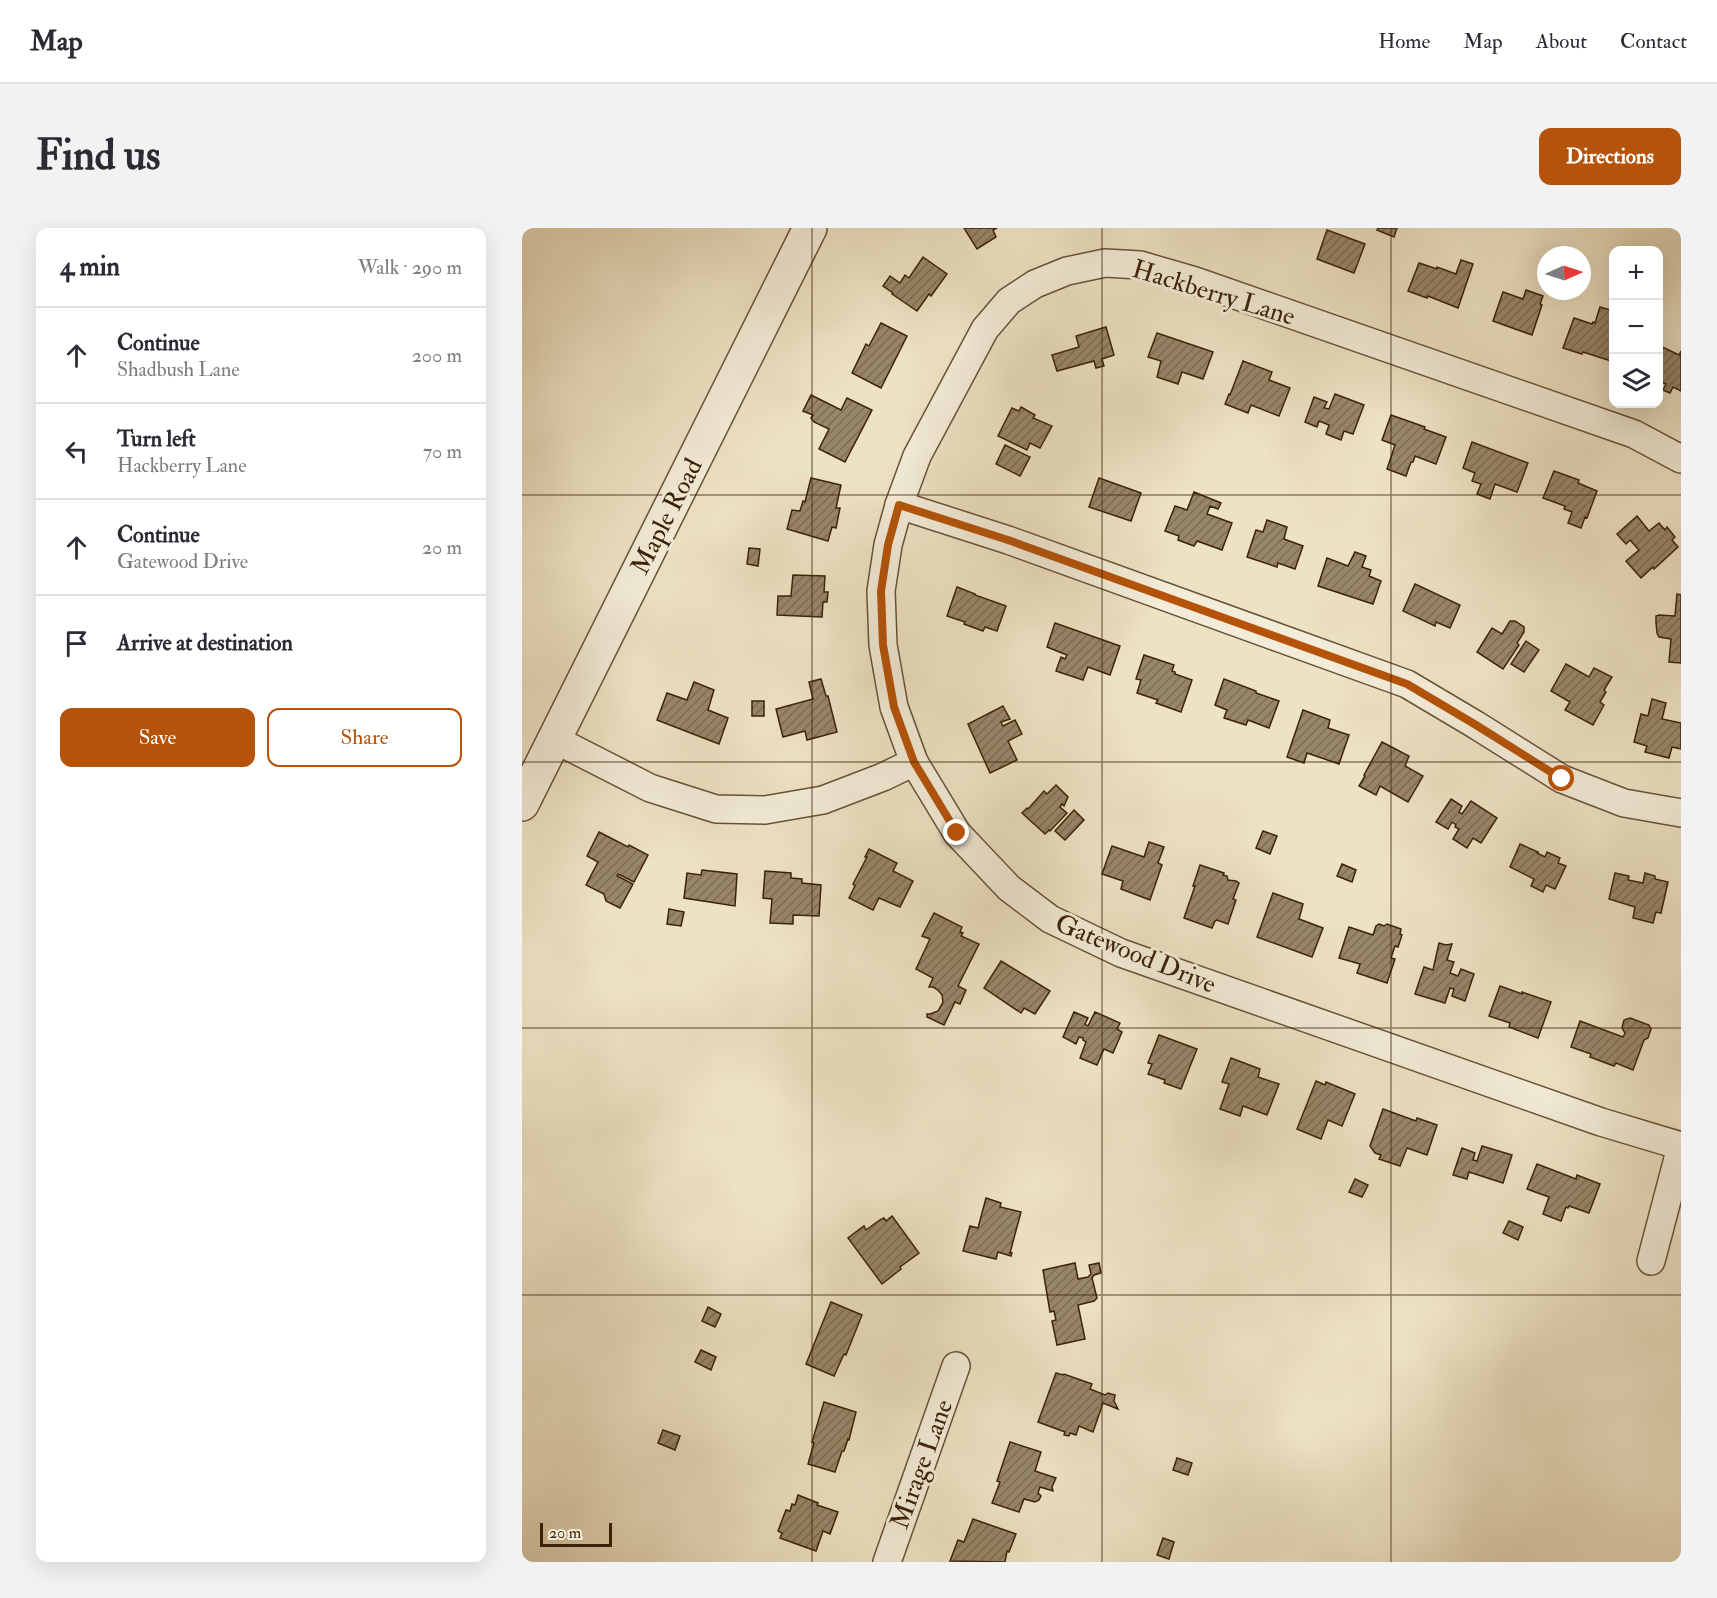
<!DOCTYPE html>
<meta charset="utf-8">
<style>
body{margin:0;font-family:"IM FELL Double Pica",serif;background:#f2f2f3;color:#2b2b33}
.controls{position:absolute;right:18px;top:18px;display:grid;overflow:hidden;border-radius:12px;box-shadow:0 6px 24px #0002}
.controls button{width:54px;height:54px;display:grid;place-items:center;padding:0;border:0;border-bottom:2px solid #e1e1e2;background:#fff;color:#2b2b33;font:30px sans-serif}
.compass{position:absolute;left:1015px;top:18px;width:54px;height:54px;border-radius:50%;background:#fff;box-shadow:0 6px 24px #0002;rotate:87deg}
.scale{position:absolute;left:18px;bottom:15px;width:72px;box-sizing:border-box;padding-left:6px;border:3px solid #3c2207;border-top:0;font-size:16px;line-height:21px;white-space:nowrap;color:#3c2207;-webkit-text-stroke:4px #f3ecd8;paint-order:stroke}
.stop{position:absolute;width:18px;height:18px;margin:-14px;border:4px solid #b45309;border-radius:50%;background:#fff}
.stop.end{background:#b45309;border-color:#fff;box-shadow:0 2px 6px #0008}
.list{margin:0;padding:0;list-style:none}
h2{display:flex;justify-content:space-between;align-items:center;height:78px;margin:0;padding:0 24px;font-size:26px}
h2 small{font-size:20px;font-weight:400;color:#7c7c81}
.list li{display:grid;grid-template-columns:39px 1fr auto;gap:18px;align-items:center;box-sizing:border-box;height:96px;padding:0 24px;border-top:2px solid #e1e1e2}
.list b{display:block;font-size:22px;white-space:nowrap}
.list p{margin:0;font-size:20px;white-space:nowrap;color:#7c7c81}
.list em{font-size:20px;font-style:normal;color:#7c7c81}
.actions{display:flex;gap:12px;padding:18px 24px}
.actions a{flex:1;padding:14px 0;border:2px solid #b45309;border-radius:12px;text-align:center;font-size:21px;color:#b45309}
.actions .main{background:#b45309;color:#fff}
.icon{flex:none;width:33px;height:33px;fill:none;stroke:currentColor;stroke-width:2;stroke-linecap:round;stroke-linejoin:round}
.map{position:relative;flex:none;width:1159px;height:1334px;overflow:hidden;border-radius:12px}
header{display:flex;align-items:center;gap:36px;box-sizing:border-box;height:84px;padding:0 30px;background:#fff;border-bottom:2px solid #e1e1e2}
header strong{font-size:28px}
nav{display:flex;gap:33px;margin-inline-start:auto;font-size:21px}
.intro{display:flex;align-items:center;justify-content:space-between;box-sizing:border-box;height:144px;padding:0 36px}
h1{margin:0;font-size:42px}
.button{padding:15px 27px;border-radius:12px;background:#b45309;color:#fff;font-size:21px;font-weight:700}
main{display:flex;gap:36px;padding:0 36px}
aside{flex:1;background:#fff;border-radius:12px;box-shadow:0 6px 24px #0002}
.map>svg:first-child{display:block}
.building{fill:url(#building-hatch);stroke:#3c2207;stroke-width:1.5}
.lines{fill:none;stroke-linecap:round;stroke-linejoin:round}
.minor-casing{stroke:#685236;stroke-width:30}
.tertiary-casing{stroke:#685236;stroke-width:36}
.minor{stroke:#f3ecd8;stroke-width:27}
.tertiary{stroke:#f3ecd8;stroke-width:33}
.route{stroke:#b45309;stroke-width:8}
.grid{fill:none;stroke:#3c2207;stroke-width:1.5;stroke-opacity:0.55}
.labels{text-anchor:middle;stroke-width:6;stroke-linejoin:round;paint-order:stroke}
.street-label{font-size:26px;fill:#3c2207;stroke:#f3ecd8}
</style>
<header>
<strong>Map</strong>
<nav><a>Home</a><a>Map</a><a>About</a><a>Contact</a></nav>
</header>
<div class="intro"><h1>Find us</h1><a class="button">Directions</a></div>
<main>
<aside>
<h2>4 min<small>Walk · 290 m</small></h2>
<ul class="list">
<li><svg class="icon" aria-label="ahead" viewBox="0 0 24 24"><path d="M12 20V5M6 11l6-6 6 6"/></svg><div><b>Continue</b><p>Shadbush Lane</p></div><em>200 m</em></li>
<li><svg class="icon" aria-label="left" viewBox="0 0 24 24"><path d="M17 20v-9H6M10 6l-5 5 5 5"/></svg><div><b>Turn left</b><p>Hackberry Lane</p></div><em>70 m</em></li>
<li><svg class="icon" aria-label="ahead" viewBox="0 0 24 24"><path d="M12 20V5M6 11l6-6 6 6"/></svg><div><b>Continue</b><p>Gatewood Drive</p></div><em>20 m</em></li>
<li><svg class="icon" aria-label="arrive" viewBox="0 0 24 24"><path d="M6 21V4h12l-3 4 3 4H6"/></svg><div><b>Arrive at destination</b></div></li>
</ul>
<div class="actions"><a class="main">Save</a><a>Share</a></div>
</aside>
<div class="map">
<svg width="1159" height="1334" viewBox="0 0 1159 1334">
<defs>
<pattern id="building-hatch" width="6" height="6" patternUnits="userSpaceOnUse" patternTransform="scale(1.5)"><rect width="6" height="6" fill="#988669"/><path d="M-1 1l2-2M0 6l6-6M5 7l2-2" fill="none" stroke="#7d6d54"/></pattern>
</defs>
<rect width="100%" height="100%" fill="#ede2c3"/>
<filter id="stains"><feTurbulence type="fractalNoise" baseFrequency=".00333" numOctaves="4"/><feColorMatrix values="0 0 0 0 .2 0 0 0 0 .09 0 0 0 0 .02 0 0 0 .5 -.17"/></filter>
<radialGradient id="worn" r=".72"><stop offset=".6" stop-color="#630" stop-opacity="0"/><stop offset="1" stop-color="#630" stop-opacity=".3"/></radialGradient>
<g class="building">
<path d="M442,0H475L471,2L474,9L455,21Z"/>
<path d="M856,0H875L872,9L855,2Z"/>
<path d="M805,2L843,16L832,45L795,31Z"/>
<path d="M401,29L425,46L409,68L407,66L395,83L370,66L371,65L361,58L368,48L378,55L383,47L387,50Z"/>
<path d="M939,32L951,36L936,80L906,68L905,70L886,63L897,35L915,41V39L934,46Z"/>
<path d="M1004,62L1021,68L1018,76L1020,77L1010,107L971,93L981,64L1001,71Z"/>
<path d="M1078,79L1092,83V96L1089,105L1092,106V134L1061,124L1060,126L1041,120L1052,90L1070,96L1071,94L1073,95Z"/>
<path d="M359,95L385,108L359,160L330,145L344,116L347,118Z"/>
<path d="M584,99L592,127L580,131L582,138L574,140L572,133L535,143L530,127L557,119L554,108Z"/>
<path d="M635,105L691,124L681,151L660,144L656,156L635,149L639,133L626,129Z"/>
<path d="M1136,117L1157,127L1159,123V163L1151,159L1148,165L1141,162L1144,156L1136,153Z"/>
<path d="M721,133L750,144L747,152L768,160L757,188L729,177L726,185L703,176L707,166L708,167Z"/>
<path d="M813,166L842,177L831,206L822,203L819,212L804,206L807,197L797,193L795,199L783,194L792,169L805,174L802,180L807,181Z"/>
<path d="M289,167L319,182L325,170L350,182L323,234L297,221L307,201L292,194L289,190L291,187L281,183Z"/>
<path d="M499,179L513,187L511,190L530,198L518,220L508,215L505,222L476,208L490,180L497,183Z"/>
<path d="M869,187L903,199L902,201L924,209L914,236L893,228L891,234H889L884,248L865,241L873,217L860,212Z"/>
<path d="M950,214L1006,235L995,264L973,256L968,271L955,266L959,256L950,253L953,245L941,240Z"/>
<path d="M483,217L508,229L498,248L474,236Z"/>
<path d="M1032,243L1057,252L1056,255L1075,263L1065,290L1063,289L1059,300L1046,295L1050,284L1042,281L1043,278L1021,270Z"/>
<path d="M289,250L319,257L314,280H318L314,300L310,299L306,313L265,301L270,282L278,283L281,273L283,274Z"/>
<path d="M577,250L619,265L609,293L567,279Z"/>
<path d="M672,264L699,275L696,281L688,278L685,286L710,295L700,322L675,313L672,318L656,312L657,308L643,303L653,278L665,282Z"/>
<path d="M1115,288L1127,303L1137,295L1143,302L1145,299L1153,309L1150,312L1156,319L1132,341L1131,339L1119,350L1104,333L1117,322L1108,312L1104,316L1095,306Z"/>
<path d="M745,292L765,299L762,311L781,318L773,341L756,335L755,339L725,329L734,302L741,304Z"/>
<path d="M227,320L238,321L236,338L225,336Z"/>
<path d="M833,324L844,328L840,339L849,342L847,348L859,353L851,376L796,358L805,330L826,338Z"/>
<path d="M271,347L303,348L302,364H306L305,374H301L300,389L255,387L256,368H269Z"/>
<path d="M893,356L938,377L928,400L914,394L913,398L881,383Z"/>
<path d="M435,359L453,366V367L484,378L475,403L463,399L461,403L442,396L443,394L425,388Z"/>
<path d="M1155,366L1159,367V435L1147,434L1149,411L1137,409L1135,405L1134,395V388L1137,387L1153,388Z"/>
<path d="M988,393H993L1002,399V404L995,415L997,417L981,441L955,424L970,400L980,406Z"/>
<path d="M533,395L598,418L588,447L566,439L561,452L534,443L539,429L543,431L545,427L525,419Z"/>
<path d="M1004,413L1017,422L1002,444L989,436Z"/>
<path d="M622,427L652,437L650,443L653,444V446L670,452L659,484L634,475L636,472L615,465L619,452L614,451Z"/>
<path d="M1044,436L1067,449L1072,440L1090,449L1082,462L1084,464L1078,474L1082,477L1071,497L1043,482L1048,474L1029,463Z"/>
<path d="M299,451L304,468H306L315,504L285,512L283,503L261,509L254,481L291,471L287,454Z"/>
<path d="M702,451L734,463V465L757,473L747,500L726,492L724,497L702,490L705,482L693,477Z"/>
<path d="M172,454L192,462L186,482L206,490L197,516L135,492L145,465L165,472Z"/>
<path d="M1130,471L1144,475L1140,491L1159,495V521L1150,519L1147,530L1123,524L1125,518L1112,514L1119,486L1126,488Z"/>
<rect x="230" y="473" width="12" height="15"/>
<path d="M481,478L488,491L479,494L481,498L493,492L500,506L486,513L495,532L468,545L446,496Z"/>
<path d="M781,482L808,492L806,500L827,507L817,536L785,525L782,535L765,529Z"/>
<path d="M860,514L887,528L883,538L901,548L886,574L858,558L854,567L837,558L843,548L842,547Z"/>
<path d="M534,557L546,569L542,578L540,576L538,579L545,585L528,603L527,602L523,606L500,585L505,580L506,581L522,563L525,566Z"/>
<path d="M929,571L940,578L937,584L940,586L949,573L975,590L959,615L951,610L945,620L931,611L937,601L933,599L934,597L930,594L926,601L914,594Z"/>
<path d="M552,582L562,592L543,612L533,603Z"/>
<path d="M741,603L755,608L748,626L734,620Z"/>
<path d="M77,604L106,619L107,617L126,627L112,654L96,646L95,648L111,656L98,680L84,673L82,666L64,657L76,634L65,628Z"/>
<path d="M627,614L642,619L636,635L640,637L628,672L599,661L601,653L580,646L590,618L622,629Z"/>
<path d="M998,616L1016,624L1015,625L1023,629L1025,624L1038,630L1036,635L1044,638L1033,661L1024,657L1021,664L1009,658L1012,651L988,639Z"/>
<path d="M347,621L375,635L371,643L391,653L378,679L357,670L351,682L327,670L333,658L331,656L345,629H343Z"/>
<path d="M820,636L834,642L830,654L815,648Z"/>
<path d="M678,637L702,645L701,647L705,648L706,652L714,653L717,655L711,671L714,672L706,696L695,692L693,693L690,700L662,690L673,658H671Z"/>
<path d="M180,642L215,646L213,678L162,670L165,645L179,647Z"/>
<path d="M243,643L269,645V650L280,651V655L299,657L297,688L271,687V696L248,695L250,671L241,670Z"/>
<path d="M1093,645L1107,648L1106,652L1121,655L1123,645L1133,648V651L1146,654L1139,685L1134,684L1131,695L1111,690L1113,679L1087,671Z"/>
<path d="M751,665L781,676L777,691L801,700L790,729L735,709Z"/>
<path d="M147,681L162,684L159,698L145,696Z"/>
<path d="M412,685L440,699L438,704L441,705L439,708L457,716L436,758L444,762L438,776L433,774L422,797L405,789V786H408L416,783L421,774L420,767L416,762L411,759H407L411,750L394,741L408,711L400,708Z"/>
<path d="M857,696L862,698L865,696L879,701L878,706L880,707L876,719L873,718L869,730L873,731L865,755L835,745L838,736L817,730L827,699L851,707L854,698Z"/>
<path d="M917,715L924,717L930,716L925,732L932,734L928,745L936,748L939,741L952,746L943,773L930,768L932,761L928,760L923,775L893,766L902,739L911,742Z"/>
<path d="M479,733L528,763L513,786L502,780L499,785L462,760Z"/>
<path d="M978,758L1000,766V764L1029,774L1016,810L987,799L988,795L967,788Z"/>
<path d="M552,784L566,790L563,796L566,798L573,784L598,795L595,801L600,804L591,825L582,821L575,837L558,830L564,814L561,812V810L557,809L554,816L541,809Z"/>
<path d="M1108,790L1127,797L1129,801L1126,810L1122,812L1111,842L1094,835L1092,838L1068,829L1069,826L1049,819L1058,793L1101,809L1103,805L1100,800L1102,792Z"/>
<path d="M637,807L675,821L659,861L642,855L643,852L626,846L630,836L626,835Z"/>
<path d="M709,830L738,841L736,849L757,856L745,887L721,878L718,888L698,881L707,856L700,854Z"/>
<path d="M794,853L803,857L804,854L833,866L820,898L806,892L799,911L775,901Z"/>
<path d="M861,881L894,893L895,890L915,897L905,927L885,920L878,938L857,931L859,927L853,925L848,918Z"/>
<path d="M960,918L990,927L981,955L947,944L945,951L931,947L940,920L953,925L951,932L955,933Z"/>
<path d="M1015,936L1054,951L1055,947L1078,956L1067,985L1047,978L1046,980L1044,979L1039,993L1021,986L1027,969L1005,961Z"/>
<path d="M833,951L846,957L840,969L827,964Z"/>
<path d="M464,970L479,975L478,979L499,984L488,1025H490L489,1028L476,1024L474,1031L441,1023L448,998L456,1000Z"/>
<path d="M370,988L397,1025L378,1039L379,1041L360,1056L326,1010L342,998L344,1002L358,992L362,990L364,993Z"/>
<path d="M987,993L1001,999L996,1012L981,1005Z"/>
<path d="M553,1035L556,1051L566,1049L569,1046L567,1037L577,1035L579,1045L572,1047L570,1050L575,1070L572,1073L556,1077L563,1111L535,1117L530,1093L534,1092L532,1083L528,1084L521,1042Z"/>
<path d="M309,1074L340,1087L324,1127L322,1126L312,1148L284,1136Z"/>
<path d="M186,1079L199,1086L193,1099L180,1093Z"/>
<path d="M179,1122L194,1129L189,1142L173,1134Z"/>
<path d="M534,1145L541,1147L542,1146L570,1156L568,1161L583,1167L586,1165L593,1167L592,1173L596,1181L581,1175L571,1204L557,1198L554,1207L548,1205L547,1208L542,1207L543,1204L516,1194Z"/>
<path d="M302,1174L334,1184L327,1212L326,1211L322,1223H320L313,1244L286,1236L292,1215L290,1214Z"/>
<path d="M141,1202L158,1208L153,1222L136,1215Z"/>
<path d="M488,1214L519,1224L513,1243L534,1250L530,1259L531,1263L518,1259L516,1265L519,1268L517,1272L513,1274L502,1271L497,1284L470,1275L478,1254L475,1253Z"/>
<path d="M655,1230L670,1235L666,1247L651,1242Z"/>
<path d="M276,1267L296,1275L295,1277L316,1284L308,1306L301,1303L294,1323L258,1310L260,1305L256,1303L264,1282L268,1283L270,1276L273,1277Z"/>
<path d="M451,1291L494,1306L487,1324L485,1323L483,1334L428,1333L436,1312L442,1314Z"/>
<path d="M641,1310L652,1314L647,1331L635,1327Z"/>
</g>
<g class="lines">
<defs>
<g id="minor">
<path d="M1159,231L1112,206L673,53L618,37L583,35L545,43L513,56L487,73L463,101L395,228L377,277L366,317L359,363L361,417L372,479L392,534L435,605L487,660L528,691L599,725L1079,894L1159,918"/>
<path d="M377,277L486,312L885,456L954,497L1040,551L1102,575L1159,585"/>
<path d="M32,511L128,560L194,581L243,582L301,572L361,549L392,534"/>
<path d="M1129,1033L1159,919"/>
<path d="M365,1334L434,1138"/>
</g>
<path id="tertiary" d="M0,576L288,0"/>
</defs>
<use href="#minor" class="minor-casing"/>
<use href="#tertiary" class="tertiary-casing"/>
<use href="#minor" class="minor"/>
<use href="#tertiary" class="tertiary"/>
</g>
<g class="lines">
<path class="route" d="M435,605L392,534L372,479L361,417L359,363L366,317L377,277L486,312L885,456L954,497L1040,551"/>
</g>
<path class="grid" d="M290,0V1334M580,0V1334M869,0V1334M0,267H1159M0,534H1159M0,800H1159M0,1067H1159"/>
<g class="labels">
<g class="street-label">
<text transform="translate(692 64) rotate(17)" y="9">Hackberry Lane</text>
<text transform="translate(144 288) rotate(-63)" y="9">Maple Road</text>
<text transform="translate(614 725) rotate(22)" y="9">Gatewood Drive</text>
<text transform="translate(399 1236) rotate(-70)" y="9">Mirage Lane</text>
</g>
</g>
<rect width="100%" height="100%" filter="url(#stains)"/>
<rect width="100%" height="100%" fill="url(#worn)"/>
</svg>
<div class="controls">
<button>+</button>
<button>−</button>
<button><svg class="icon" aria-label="layers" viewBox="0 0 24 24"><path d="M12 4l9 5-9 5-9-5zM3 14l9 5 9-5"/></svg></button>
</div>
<svg class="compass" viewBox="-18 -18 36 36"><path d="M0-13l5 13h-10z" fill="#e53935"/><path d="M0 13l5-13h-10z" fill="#7c7c81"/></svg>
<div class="scale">20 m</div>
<div class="stop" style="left:1040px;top:551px"></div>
<div class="stop end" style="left:435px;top:605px"></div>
</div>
</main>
